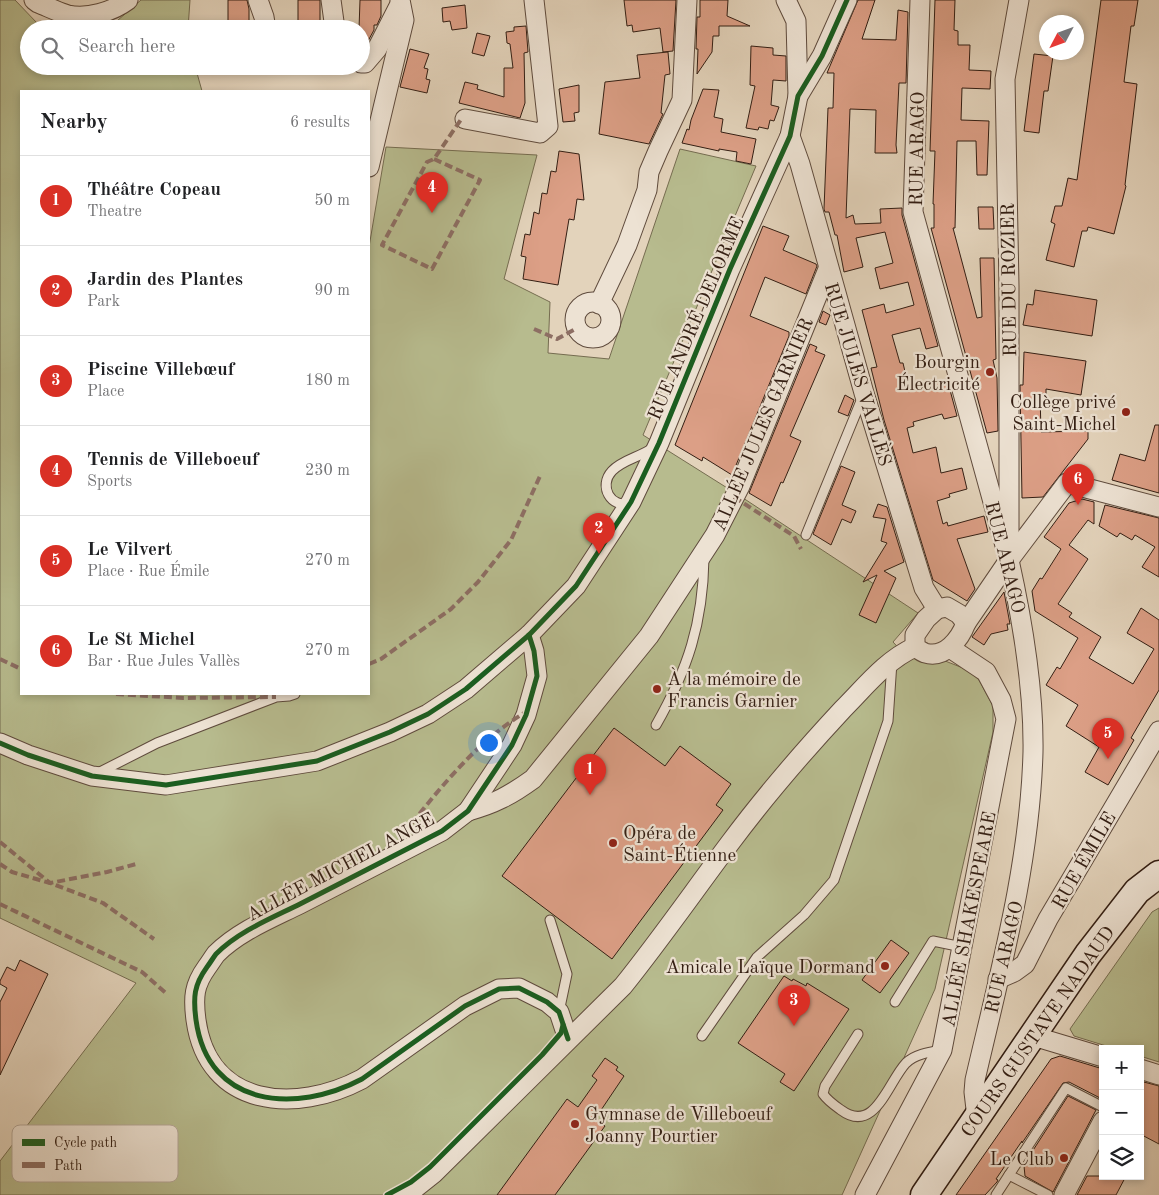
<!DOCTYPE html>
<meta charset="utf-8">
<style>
body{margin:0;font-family:"Old Standard TT",serif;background:#f6f6f6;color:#202124}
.controls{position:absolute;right:15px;bottom:15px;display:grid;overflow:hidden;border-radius:0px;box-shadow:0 2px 8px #0003}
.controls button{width:45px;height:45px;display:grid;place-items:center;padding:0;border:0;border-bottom:1px solid #e0e0e0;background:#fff;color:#202124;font:25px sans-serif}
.compass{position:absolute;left:1039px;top:15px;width:45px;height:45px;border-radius:50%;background:#fff;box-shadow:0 2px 8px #0003;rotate:229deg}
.you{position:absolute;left:488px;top:742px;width:18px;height:18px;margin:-12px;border:4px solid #fff;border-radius:50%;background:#1a73e8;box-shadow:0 0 0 8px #1a73e833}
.badge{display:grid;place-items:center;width:32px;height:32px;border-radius:50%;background:#d93025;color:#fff;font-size:16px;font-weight:700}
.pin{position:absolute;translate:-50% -41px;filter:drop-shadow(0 1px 2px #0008)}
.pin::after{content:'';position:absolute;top:26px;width:18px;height:15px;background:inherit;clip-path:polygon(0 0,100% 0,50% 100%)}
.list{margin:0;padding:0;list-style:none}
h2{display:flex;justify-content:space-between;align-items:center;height:65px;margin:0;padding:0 20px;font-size:21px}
h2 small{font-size:16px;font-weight:400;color:#757577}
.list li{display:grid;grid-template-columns:32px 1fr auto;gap:15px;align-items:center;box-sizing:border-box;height:90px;padding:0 20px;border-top:1px solid #e0e0e0}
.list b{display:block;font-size:19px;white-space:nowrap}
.list p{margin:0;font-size:16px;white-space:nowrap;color:#757577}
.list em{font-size:16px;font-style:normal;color:#757577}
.icon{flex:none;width:28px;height:28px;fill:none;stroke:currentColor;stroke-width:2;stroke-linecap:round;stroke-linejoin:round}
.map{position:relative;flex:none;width:1159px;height:1195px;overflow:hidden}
.search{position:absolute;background:#fff;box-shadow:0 2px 8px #0003;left:20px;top:20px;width:350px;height:55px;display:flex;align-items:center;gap:12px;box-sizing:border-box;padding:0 18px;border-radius:28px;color:#757577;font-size:19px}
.panel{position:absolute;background:#fff;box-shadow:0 2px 8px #0003;left:20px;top:90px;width:350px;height:605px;border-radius:0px}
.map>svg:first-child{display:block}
.green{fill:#b7bb8e;stroke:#756c50}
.building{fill:#dc9f86;stroke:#331e13}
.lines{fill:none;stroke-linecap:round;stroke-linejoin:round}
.service-casing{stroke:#5f4b3d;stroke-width:11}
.minor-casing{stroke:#5f4b3d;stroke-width:21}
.secondary-casing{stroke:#331e13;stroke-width:29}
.service{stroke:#ede2d3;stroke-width:9}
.minor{stroke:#ede2d3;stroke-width:19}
.secondary{stroke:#ede2d3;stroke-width:26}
.quiet{stroke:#8d6e63;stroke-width:4;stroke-dasharray:8 4;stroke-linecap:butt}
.cycleway-casing{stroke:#ede2d3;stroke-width:8}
.cycleway{stroke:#1b5e20;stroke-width:5}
.poi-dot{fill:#8f2418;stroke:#ede2d3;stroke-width:2}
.labels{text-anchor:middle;stroke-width:4.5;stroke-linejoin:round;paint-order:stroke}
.street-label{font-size:19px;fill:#331e13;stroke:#ede2d3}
.poi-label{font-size:19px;fill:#331e13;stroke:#ede2d3;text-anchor:end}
.key{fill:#ede2d3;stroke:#b5a799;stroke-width:1}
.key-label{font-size:14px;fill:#331e13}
</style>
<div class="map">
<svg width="1159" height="1195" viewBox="0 0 1159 1195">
<rect width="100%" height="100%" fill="#e3d3bb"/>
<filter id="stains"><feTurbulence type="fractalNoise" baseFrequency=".004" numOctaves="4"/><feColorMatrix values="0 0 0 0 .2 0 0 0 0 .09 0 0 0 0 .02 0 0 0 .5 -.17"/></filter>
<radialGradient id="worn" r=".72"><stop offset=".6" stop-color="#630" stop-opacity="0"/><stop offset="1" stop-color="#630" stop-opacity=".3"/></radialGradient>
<g class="green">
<path d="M0,0H15L37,23L110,27L141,0H190L188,29H29V66H195L202,91H21V694H369V247L386,147L537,155L504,279L550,302L548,353L609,359L680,149L756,166L643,435L740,496L918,613L893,642L909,659L930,655L968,670L979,680L993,706V732L935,989L842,1195H0V1161L136,983L0,918Z"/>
<path d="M1159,908V1062L1140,1056V1049H1116L1074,1036L1070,1029L1152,912Z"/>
</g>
<g class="building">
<path d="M228,0H247L249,9V23L228,22Z"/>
<rect x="298" y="0" width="22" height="29"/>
<path d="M360,0H381V16L377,25H374V30L368,41H361V29H359Z"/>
<path d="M624,0H676L673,51L663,52L660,28L633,32L632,25L627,26Z"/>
<path d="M700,0H728L727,16L750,26H719V36H713L712,52L697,74L698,49H696L697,17H700Z"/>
<path d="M858,0H875L862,39L896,40L898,10L908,12L906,83H899L896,145L897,153H875L876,110L850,109L846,218L853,215L855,224L881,223L880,209L902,208V215L938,346L926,349L920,328L892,335L900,363H903L909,389L947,379L957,416L944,419L942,414L913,422L914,426L907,428L913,453L936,447L941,473L962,468L967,489L949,494L950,497L937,501L943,524L947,522L948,526L984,516L988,532L957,539L975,589L967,601L933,580L884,420L871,368L877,367L862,310L884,304L886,313L914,305L908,282L880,289L875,268L893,263L885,232L856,238L863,267L844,272L837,235H835L829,212H825L824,209L828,108H833L834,73H827Z"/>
<path d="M935,0H955L954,30L958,31V45H970L969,70L991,71L990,89L962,88L961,120L989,121L987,175H977L976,141H957L955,228H953L977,318L982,317L980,258H994L996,359L993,360L997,378L998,431L987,433L931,228H934V204H933L935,151H930Z"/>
<path d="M1101,0H1138L1134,26H1131L1124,82L1137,84L1125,185L1126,186L1114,234L1088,227L1087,231H1082L1074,267L1046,260L1055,224L1051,222L1055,206H1062L1068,178L1077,180Z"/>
<path d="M465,5L467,28L452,30L450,21L443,22L442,8Z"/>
<path d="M526,26L528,52L524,53L525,103L520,118L459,103L465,82L478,85L477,89L504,97V68H513L510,44L507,43L506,32L514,31V27Z"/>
<path d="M477,33L490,36L484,56L472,53Z"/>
<path d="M751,46L773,48V55L786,56V81L773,80L771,105L779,107L774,121L770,120L768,129L759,127L758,130L746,128L755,86L750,85Z"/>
<path d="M410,49L429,54L424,68L428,69L426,79L430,80L427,93L400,87Z"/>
<path d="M668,52L670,74L665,75L661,113L663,114L649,144L599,134L605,82L640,78L637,55Z"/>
<path d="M1034,54L1053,56L1048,91H1044L1039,133L1024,131Z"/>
<path d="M579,85V112L574,113L575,121L563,122L559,89Z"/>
<path d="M703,89L719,90L714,117L723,119L721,132L756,139L751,164L736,161L737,152L719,149V151L682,143L687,129L689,130L691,120Z"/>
<path d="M559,151L579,154L584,200L577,199L574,220L569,219L558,285L523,279L526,257L521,256L525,234L530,235L534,212L539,214L542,193L547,194L551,171L556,172Z"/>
<path d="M978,207H993L994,229H979Z"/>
<path d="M763,226L789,236L783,250L816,264L817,266L806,294L765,277L758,295L750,316L789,332V336L732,475L703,457L702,461L675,445Z"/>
<path d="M1035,290L1097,300L1092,336L1023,325L1027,304L1033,305Z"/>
<path d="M823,311L830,315L826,325L819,322Z"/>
<path d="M810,344L817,347L815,351L825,355L790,436L801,441L783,483L781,482L771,506L749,493Z"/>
<path d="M1024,352L1086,361L1081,395L1046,389V394H1040L1041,432L1088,431V439L1043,497L1022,498L1020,385H1023Z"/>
<path d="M845,395L854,400L848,416L838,412Z"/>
<path d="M1155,425H1159V493L1112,480L1120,454L1145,461Z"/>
<path d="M841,466L855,472L842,505L856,511L851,523L842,519L831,545L813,534Z"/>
<path d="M1082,499L1094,502V524L1088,520L1069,545L1088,559L1058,604L1072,613L1069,617L1101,637L1089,658L1133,684L1154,649L1127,633L1141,608L1159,620V690L1131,738L1134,740L1108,785L1085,772L1099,747L1066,726L1078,705L1046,685L1057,667L1060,669L1078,638L1035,611L1032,591L1040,578L1042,579L1061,549L1044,537L1069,503Z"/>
<path d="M878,504L887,507L904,562L884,571L896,578L876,623L859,615L877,575L863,582L887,543L881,541L886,519L873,517Z"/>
<path d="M1105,505L1159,518V577L1142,567L1155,547L1135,535L1132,540L1120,533L1117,537L1099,526Z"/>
<path d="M1004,592L1010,624H1007L1008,630L991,634L984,645L972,637Z"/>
<path d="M614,728L665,766L680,746L731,784L716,805L723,810L612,959L502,876Z"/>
<path d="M891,940L909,953L880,993L862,980Z"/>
<path d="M20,960L48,974L0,1075V1002L7,988L0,984V981L7,967L15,971Z"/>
<path d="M784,976L792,981L793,979L806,986L807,983L849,1009L794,1091L780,1082L785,1074L738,1043Z"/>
<path d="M1060,1056L1103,1069L1102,1099L1069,1082L1063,1083L1022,1143V1141L996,1179L998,1180L997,1182L985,1195H956L1051,1059Z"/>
<path d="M605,1058L618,1067L616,1070L624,1076L595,1119L605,1126L555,1195H497L567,1099L578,1107L597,1080L592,1076Z"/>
<path d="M1140,1081L1159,1086V1144L1140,1134Z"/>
<path d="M1068,1096L1096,1110L1053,1192L1025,1176L1024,1166L1030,1155Z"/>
<path d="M1087,1176H1126L1116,1195H1077Z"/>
</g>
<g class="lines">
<defs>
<g id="service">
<path d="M630,503C611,509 598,486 612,471C622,460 640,457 653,448"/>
<path d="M806,535L863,396"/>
<path d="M656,725C688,669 703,623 704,558"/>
<path d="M96,774L157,743L276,697L289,696L295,694"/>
<path d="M550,920L567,974L559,1012"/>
<path d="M895,1002L933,941L962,947"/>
<path d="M858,1034L825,1086L823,1094C828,1101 834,1105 841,1110C875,1135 888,1082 906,1063C915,1054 930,1052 942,1050"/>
<path d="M702,1036L757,957L804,915L834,880L888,721L892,662"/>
<path d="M996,1195L1009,1175"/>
<path d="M1048,1195L1009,1175L1066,1088L1103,1107"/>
</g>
<g id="minor">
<path d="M34,0L38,3C48,7 58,12 68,15C88,19 112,12 128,0"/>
<path d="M258,0L264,17L266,29"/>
<path d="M331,0L335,29"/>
<path d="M786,0L796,21L798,96"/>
<path d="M920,0L913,212L1009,560C1023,623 1034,688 1033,752C1030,864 1000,972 975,1080L974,1092L977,1118"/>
<path d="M361,63H365L377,49L399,6"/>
<path d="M465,119L540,133L548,126L534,0"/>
<path d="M790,136L800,164L864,393L924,588L937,609"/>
<path d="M369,167L404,20L400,0"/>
<circle cx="593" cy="320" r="18"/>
<path d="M599,304L627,245L647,190L649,172L658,151L682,100L687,0"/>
<path d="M1009,537V286L1005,79L1019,0"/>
<path d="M947,607L959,614L966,623C960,639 945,659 925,653C922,652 918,649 915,647V635L926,619L937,609Z"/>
<path d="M966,623L1009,560L1067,483L1159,507"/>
<path d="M529,635L534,651L537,676L526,715L512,745L468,811L442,831C395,855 348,879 300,904C272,918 239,931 216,954C213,958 210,963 207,967C194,985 193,997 196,1020C208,1108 296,1114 362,1079L465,1006L499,989L519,988L547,1002L559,1012L568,1039"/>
<path d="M0,743L28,755L92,776L166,785L317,761L390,732L428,714L466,689L529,635L576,586L631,502L659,443L730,269L790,136L798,96L822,56L847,0"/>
<path d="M468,811C494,804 511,795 533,779L649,636L715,535L740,486L828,269"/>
<path d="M998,979L1014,972L1025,964L1048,919L1159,731"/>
<path d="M1033,1036L1103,1057"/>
<path d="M1140,1069L1159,1075"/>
<path d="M403,1195L409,1193L434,1173L623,986C660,940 694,891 730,843C765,796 803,752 843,709C865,687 886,660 915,647"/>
<path d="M865,1195L942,1050L1006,719L1001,700L986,672L950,648"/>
<path d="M1064,1195L1103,1121"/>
</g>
<path id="secondary" d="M924,1195L1088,954L1137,891L1159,874"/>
</defs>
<use href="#service" class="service-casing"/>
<use href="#minor" class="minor-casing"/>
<use href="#secondary" class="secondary-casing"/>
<use href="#service" class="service"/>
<use href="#minor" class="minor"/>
<use href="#secondary" class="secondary"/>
<g class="quiet">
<path d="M434,159L480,180L432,269L382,245L427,162L434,159L462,118"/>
<path d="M534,329L557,339L577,328"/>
<path d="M734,497L794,536L801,549"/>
<path d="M0,659L21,669"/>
<path d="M369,664L381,659L451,609L478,582L511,540L540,476"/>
<path d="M116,694L183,698L276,697"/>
<path d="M412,823C445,782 480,739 526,712"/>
<path d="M0,842L50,883L107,872L136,864"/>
<path d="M0,864L12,872L50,883L103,903L154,939"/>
<path d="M0,904L142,972L167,994"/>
</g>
<defs>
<g id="cycleway">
<path d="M529,635L534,651L537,676L526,715L512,745L468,811L442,831C395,855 348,879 300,904C272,918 239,931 216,954C213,958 210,963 207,967C194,985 193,997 196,1020C208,1108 296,1114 362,1079L465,1006L499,989L519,988L547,1002L559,1012L568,1039"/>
<path d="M0,743L28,755L92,776L166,785L317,761L390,732L428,714L466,689L529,635L576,586L631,502L659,443L730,269L790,136L798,96L822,56L847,0"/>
<path d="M387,1195L411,1182L430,1167L542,1055L561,1033L563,1025"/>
</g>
</defs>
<use href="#cycleway" class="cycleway-casing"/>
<use href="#cycleway" class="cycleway"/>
</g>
<g class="poi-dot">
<circle cx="990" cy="372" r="5"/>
<circle cx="1126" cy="412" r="5"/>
<circle cx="657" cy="689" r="5"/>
<circle cx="613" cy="843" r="5"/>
<circle cx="885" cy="966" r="5"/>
<circle cx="575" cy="1124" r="5"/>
<circle cx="1064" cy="1158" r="5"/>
</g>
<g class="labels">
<g class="street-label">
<text transform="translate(916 149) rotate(-89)" y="7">RUE ARAGO</text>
<text transform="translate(1008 280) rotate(-91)" y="7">RUE DU ROZIER</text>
<text transform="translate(695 318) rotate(-67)" y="7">RUE ANDRÉ DELORME</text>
<text transform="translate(859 374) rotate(73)" y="7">RUE JULES VALLÈS</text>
<text transform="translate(762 424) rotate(-67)" y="7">ALLÉE JULES GARNIER</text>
<text transform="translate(1006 557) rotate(76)" y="7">RUE ARAGO</text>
<text transform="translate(1083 860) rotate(-60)" y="7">RUE ÉMILE</text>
<text transform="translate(340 866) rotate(-28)" y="7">ALLÉE MICHEL ANGE</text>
<text transform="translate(968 919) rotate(-79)" y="7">ALLÉE SHAKESPEARE</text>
<text transform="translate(1003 957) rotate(-77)" y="7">RUE ARAGO</text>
<text transform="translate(1037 1031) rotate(-55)" y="7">COURS GUSTAVE NADAUD</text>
</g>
<g class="poi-label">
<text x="980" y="368">Bourgin<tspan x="980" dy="22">Électricité</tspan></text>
<text x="1116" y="408">Collège privé<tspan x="1116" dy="22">Saint-Michel</tspan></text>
<text x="667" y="685" text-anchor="start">À la mémoire de<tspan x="667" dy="22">Francis Garnier</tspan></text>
<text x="623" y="839" text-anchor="start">Opéra de<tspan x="623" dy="22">Saint-Étienne</tspan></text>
<text x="875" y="973">Amicale Laïque Dormand</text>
<text x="585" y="1120" text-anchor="start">Gymnase de Villeboeuf<tspan x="585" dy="22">Joanny Pourtier</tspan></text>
<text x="1054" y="1165">Le Club</text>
</g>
</g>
<rect x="12" y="1125" width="166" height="57" rx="8" class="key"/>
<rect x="22" y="1139" width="23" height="7" fill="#1b5e20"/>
<rect x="22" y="1162" width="23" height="6" fill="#8d6e63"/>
<g class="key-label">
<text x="54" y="1147">Cycle path</text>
<text x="54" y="1170">Path</text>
</g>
<rect width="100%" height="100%" filter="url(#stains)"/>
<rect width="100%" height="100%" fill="url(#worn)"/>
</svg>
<div class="controls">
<button>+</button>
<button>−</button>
<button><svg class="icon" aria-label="layers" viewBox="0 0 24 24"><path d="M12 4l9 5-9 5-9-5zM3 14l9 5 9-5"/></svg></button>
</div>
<svg class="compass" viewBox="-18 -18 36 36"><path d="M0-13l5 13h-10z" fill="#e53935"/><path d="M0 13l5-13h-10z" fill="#757577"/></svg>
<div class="you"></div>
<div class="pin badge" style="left:590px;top:795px">1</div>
<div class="pin badge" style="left:599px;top:554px">2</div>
<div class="pin badge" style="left:794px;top:1026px">3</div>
<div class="pin badge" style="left:432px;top:213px">4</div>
<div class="pin badge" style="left:1108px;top:759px">5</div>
<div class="pin badge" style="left:1078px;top:505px">6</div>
<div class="search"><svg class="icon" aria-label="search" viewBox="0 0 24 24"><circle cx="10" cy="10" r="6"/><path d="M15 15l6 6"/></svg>Search here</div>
<section class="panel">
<h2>Nearby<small>6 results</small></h2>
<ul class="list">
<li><span class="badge">1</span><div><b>Théâtre Copeau</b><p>Theatre</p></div><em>50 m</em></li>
<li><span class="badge">2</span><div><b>Jardin des Plantes</b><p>Park</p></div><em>90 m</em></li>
<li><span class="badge">3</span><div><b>Piscine Villebœuf</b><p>Place</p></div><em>180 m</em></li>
<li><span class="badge">4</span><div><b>Tennis de Villeboeuf</b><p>Sports</p></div><em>230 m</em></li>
<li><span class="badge">5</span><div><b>Le Vilvert</b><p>Place · Rue Émile</p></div><em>270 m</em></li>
<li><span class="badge">6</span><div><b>Le St Michel</b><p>Bar · Rue Jules Vallès</p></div><em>270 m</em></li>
</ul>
</section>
</div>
